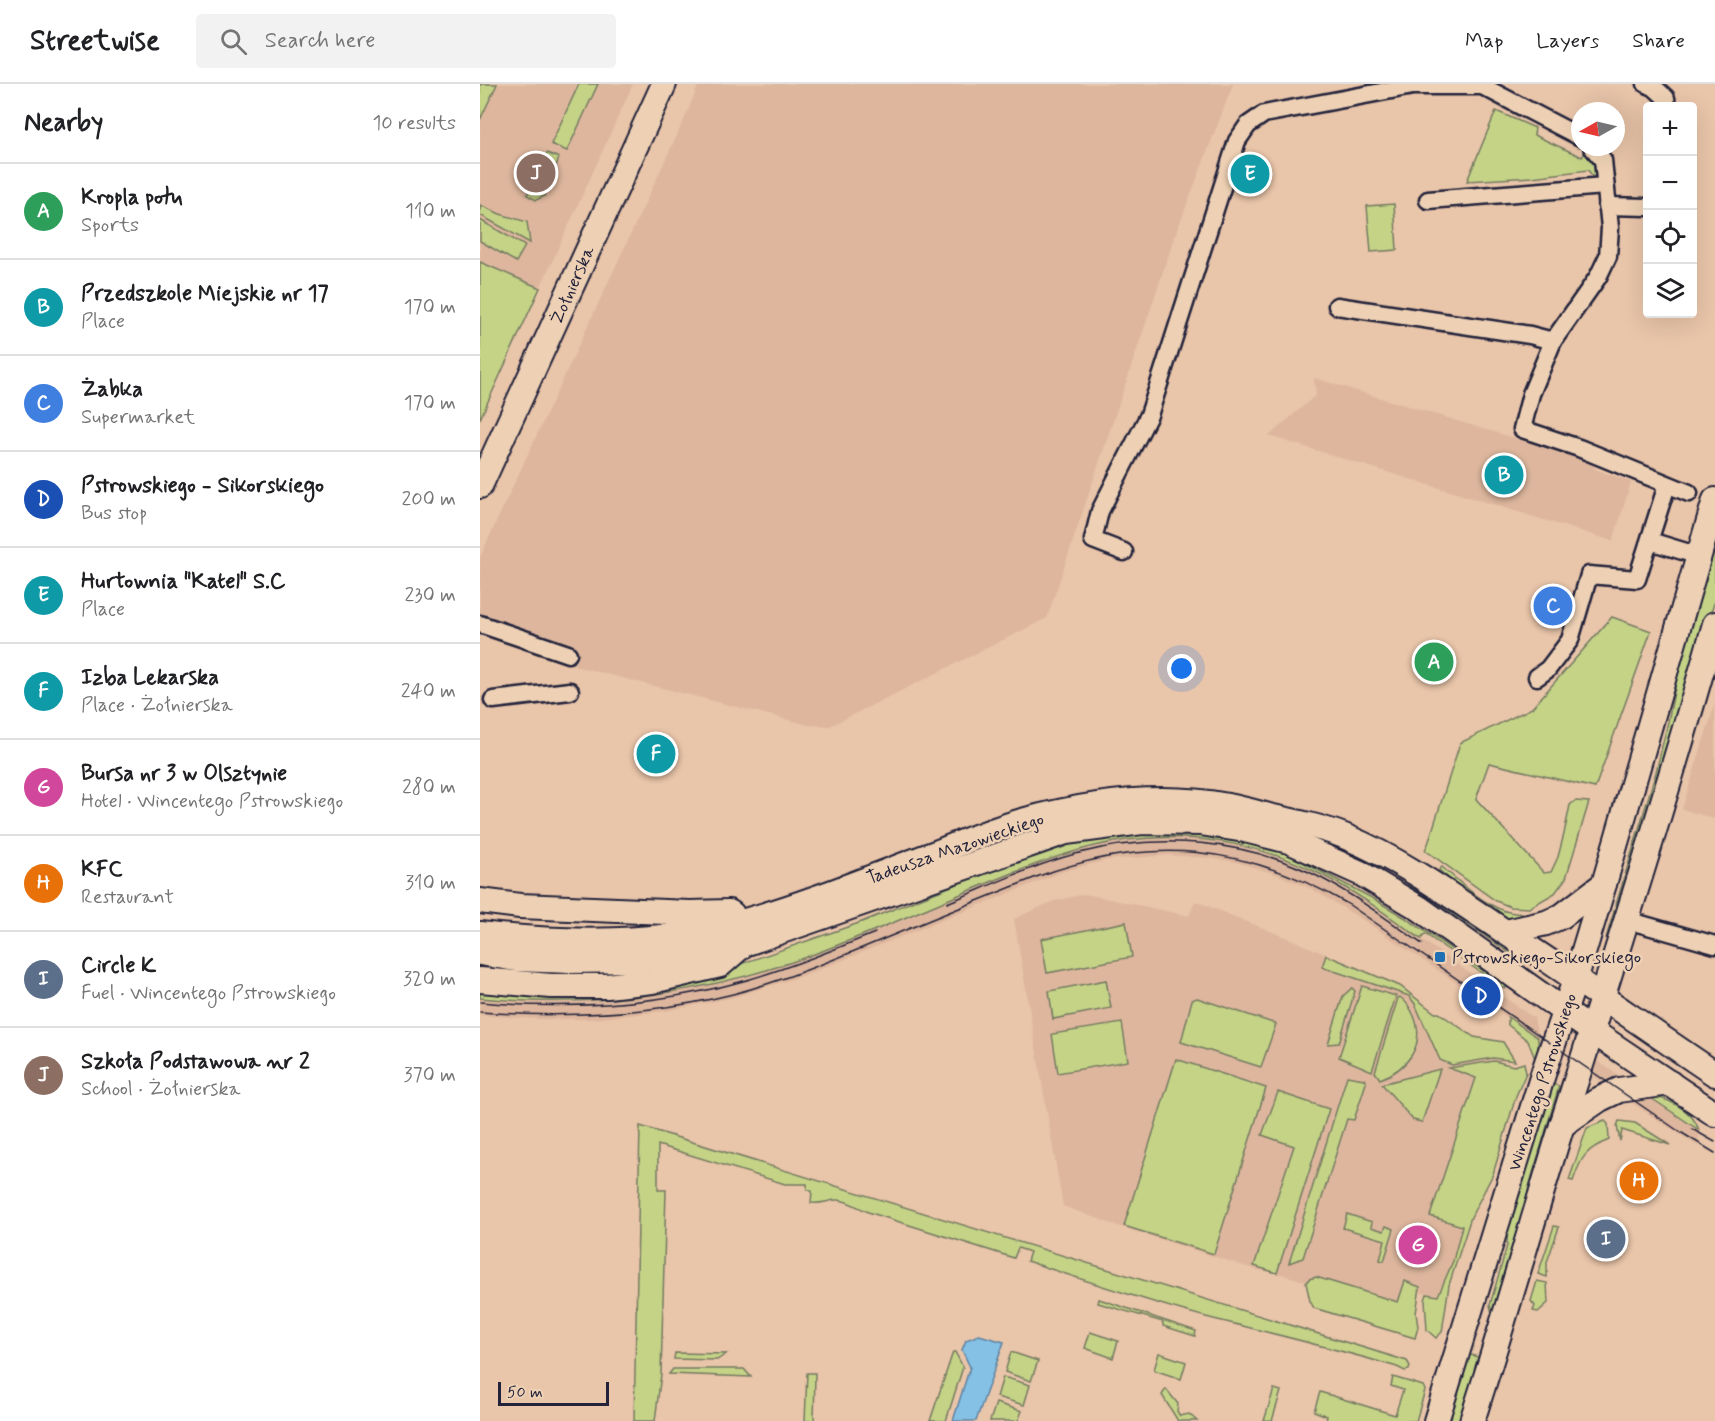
<!DOCTYPE html>
<meta charset="utf-8">
<style>
body{margin:0;font-family:Mynerve,sans-serif;background:#f2f2f2;color:#202124}
.controls{position:absolute;right:18px;top:18px;display:grid;overflow:hidden;border-radius:6px;box-shadow:0 6px 24px #0002}
.controls button{width:54px;height:54px;display:grid;place-items:center;padding:0;border:0;border-bottom:2px solid #e0e0e0;background:#fff;color:#202124;font:30px sans-serif}
.compass{position:absolute;left:1091px;top:18px;width:54px;height:54px;border-radius:50%;background:#fff;box-shadow:0 6px 24px #0002;rotate:262deg}
.scale{position:absolute;left:18px;bottom:15px;width:111px;box-sizing:border-box;padding-left:6px;border:3px solid #22223b;border-top:0;font-size:16px;line-height:21px;white-space:nowrap;color:#22223b;-webkit-text-stroke:4px #eed1b4;paint-order:stroke}
.you{position:absolute;left:702px;top:585px;width:21px;height:21px;margin:-15px;border:4px solid #fff;border-radius:50%;background:#1a73e8;box-shadow:0 0 0 9px #1a73e833}
.badge{display:grid;place-items:center;width:39px;height:39px;border-radius:50%;background:#1f6fb2;color:#fff;font-size:20px;font-weight:700}
.pin{position:absolute;translate:-50% -50%;border:3px solid #fff;box-shadow:0 2px 6px #0006}
.list{margin:0;padding:0;list-style:none}
h2{display:flex;justify-content:space-between;align-items:center;height:78px;margin:0;padding:0 24px;font-size:26px}
h2 small{font-size:20px;font-weight:400;color:#757577}
.list li{display:grid;grid-template-columns:39px 1fr auto;gap:18px;align-items:center;box-sizing:border-box;height:96px;padding:0 24px;border-top:2px solid #e0e0e0}
.list b{display:block;font-size:22px;white-space:nowrap}
.list p{margin:0;font-size:20px;white-space:nowrap;color:#757577}
.list em{font-size:20px;font-style:normal;color:#757577}
.icon{flex:none;width:33px;height:33px;fill:none;stroke:currentColor;stroke-width:2;stroke-linecap:round;stroke-linejoin:round}
.map{position:relative;flex:none;width:1235px;height:1337px;overflow:hidden}
header{display:flex;align-items:center;gap:36px;box-sizing:border-box;height:84px;padding:0 30px;background:#fff;border-bottom:2px solid #e0e0e0}
header strong{font-size:28px}
nav{display:flex;gap:33px;margin-inline-start:auto;font-size:21px}
.search{width:420px;height:54px;background:#f2f2f2;display:flex;align-items:center;gap:15px;box-sizing:border-box;padding:0 21px;border-radius:6px;color:#757577;font-size:22px}
main{display:flex}
aside{flex:1;background:#fff}
.map>svg:first-child{display:block}
.built{fill:#ddb69d}
.green{fill:#c5d387;stroke:#747a61;stroke-width:1.5}
.water{fill:#85c1e5;stroke:#5d81a1;stroke-width:1.5}
.lines{fill:none;stroke-linecap:round;stroke-linejoin:round}
.street-casing{stroke:#22223b;stroke-width:21}
.secondary-casing{stroke:#22223b;stroke-width:28}
.street{stroke:#eed1b4;stroke-width:16}
.secondary{stroke:#eed1b4;stroke-width:24}
.tram{stroke:#22223b;stroke-width:1.5}
.poi-dot{fill:#1f6fb2;stroke:#eed1b4;stroke-width:2}
.labels{text-anchor:middle;stroke-width:5;stroke-linejoin:round;paint-order:stroke}
.street-label{font-size:18px;fill:#22223b;stroke:#eed1b4}
.poi-label{font-size:18px;fill:#22223b;stroke:#eed1b4;text-anchor:start}
</style>
<header>
<strong>Streetwise</strong>
<div class="search"><svg class="icon" aria-label="search" viewBox="0 0 24 24"><circle cx="10" cy="10" r="6"/><path d="M15 15l6 6"/></svg>Search here</div>
<nav><a>Map</a><a>Layers</a><a>Share</a></nav>
</header>
<main>
<aside>
<h2>Nearby<small>10 results</small></h2>
<ul class="list">
<li><span class="badge" style="background:#2e9e5b">A</span><div><b>Kropla potu</b><p>Sports</p></div><em>110 m</em></li>
<li><span class="badge" style="background:#0f9aa8">B</span><div><b>Przedszkole Miejskie nr 17</b><p>Place</p></div><em>170 m</em></li>
<li><span class="badge" style="background:#3f7fe0">C</span><div><b>Żabka</b><p>Supermarket</p></div><em>170 m</em></li>
<li><span class="badge" style="background:#1a4fb4">D</span><div><b>Pstrowskiego - Sikorskiego</b><p>Bus stop</p></div><em>200 m</em></li>
<li><span class="badge" style="background:#0f9aa8">E</span><div><b>Hurtownia &quot;Katel&quot; S.C</b><p>Place</p></div><em>230 m</em></li>
<li><span class="badge" style="background:#0f9aa8">F</span><div><b>Izba Lekarska</b><p>Place · Żołnierska</p></div><em>240 m</em></li>
<li><span class="badge" style="background:#d1479c">G</span><div><b>Bursa nr 3 w Olsztynie</b><p>Hotel · Wincentego Pstrowskiego</p></div><em>280 m</em></li>
<li><span class="badge" style="background:#e8710a">H</span><div><b>KFC</b><p>Restaurant</p></div><em>310 m</em></li>
<li><span class="badge" style="background:#5c6f8a">I</span><div><b>Circle K</b><p>Fuel · Wincentego Pstrowskiego</p></div><em>320 m</em></li>
<li><span class="badge" style="background:#8d6e63">J</span><div><b>Szkoła Podstawowa nr 2</b><p>School · Żołnierska</p></div><em>370 m</em></li>
</ul>
</aside>
<div class="map">
<svg width="1235" height="1337" viewBox="0 0 1235 1337">
<rect width="100%" height="100%" fill="#e9c5a9"/>
<filter id="ink" filterUnits="userSpaceOnUse"><feTurbulence type="fractalNoise" baseFrequency=".0167" numOctaves="2"/><feDisplacementMap in="SourceGraphic" scale="12" xChannelSelector="R" yChannelSelector="G"/><feConvolveMatrix kernelMatrix="1 2 1 2 8 2 1 2 1" color-interpolation-filters="sRGB"/></filter>
<g filter="url(#ink)">
<g class="built">
<path d="M0,0H153L60,204L0,178Z"/>
<path d="M219,0H753L696,149L567,534L350,642L329,641L95,582L93,567L0,531V473L204,36Z"/>
<path d="M834,294L1107,376L1117,386L1151,398L1133,457L789,352L836,311Z"/>
<path d="M1235,621V735L1202,725Z"/>
<path d="M671,754L720,755L751,760L795,771L833,786L875,810L919,840L1054,934L1058,954L885,837L832,805L796,790L756,778L731,774L689,771L627,776L584,787L328,890L250,914L185,927L111,935H60L0,931V914L48,918H99L197,908L269,891L317,876L567,775L624,760Z"/>
<path d="M605,810L709,832L715,817L810,855L920,902L955,929H959L994,953L1023,958L1034,973L1020,978L973,1177L957,1213L940,1208L936,1229L797,1189L777,1186L638,1142L583,1122L534,835L574,817Z"/>
<path d="M1114,975L1147,997L1129,1003L1109,988Z"/>
<path d="M1165,1010L1219,1046L1218,1062L1140,1011Z"/>
</g>
<g class="green">
<path d="M0,0H17L0,36Z"/>
<path d="M99,0H118L87,67L71,60Z"/>
<path d="M1016,27L1055,44L1054,51L1102,73L1106,67L1114,73L1118,89L1114,94L1108,86L1052,93L987,97Z"/>
<path d="M67,69L79,74L65,112L56,116L47,111Z"/>
<path d="M914,120L917,166L891,168L887,122Z"/>
<path d="M0,121L20,130L47,138L50,159L0,131Z"/>
<path d="M0,136L45,162L36,178L0,157Z"/>
<path d="M0,178L60,204L0,335Z"/>
<path d="M1235,446V516L1132,856L1126,854L1176,688L1188,638L1201,573Z"/>
<path d="M1132,533L1171,547L1115,704L1009,679L996,715L1064,789L1071,788L1078,773L1084,750L1090,721L1095,717L1109,718L1086,794L1075,809L1049,824L1031,823L1016,817L945,766L948,760L980,659L1052,624Z"/>
<path d="M710,748L785,761L809,771L892,814L924,833L1027,903L1025,905L945,850L941,855C906,830 871,804 832,786C775,759 709,748 647,756C602,762 560,778 518,795C450,822 384,853 315,877C212,912 108,924 0,914V904L217,895L379,839L474,801L583,762L635,750Z"/>
<path d="M962,783C980,798 1001,819 1025,827C1034,830 1043,830 1053,830L1028,836L1000,822L959,786Z"/>
<path d="M930,796L1050,875L1046,880L944,810L928,802Z"/>
<path d="M646,838L652,873L567,889L561,855Z"/>
<path d="M846,871L920,902L955,929H959L994,953L1023,958L1035,977L1013,974L972,981L960,976L935,920L929,912L842,883Z"/>
<path d="M626,896L631,924L573,935L569,907Z"/>
<path d="M882,902L916,912L892,987L859,973Z"/>
<path d="M872,904L875,907L859,959L848,960L863,912Z"/>
<path d="M920,913C927,918 931,925 934,932C946,962 927,985 900,995L895,988L918,914Z"/>
<path d="M717,914L796,940L781,983L701,958L712,916Z"/>
<path d="M1028,933L1058,954V969L1056,977L1048,957L1028,941Z"/>
<path d="M642,939L648,977L578,989L572,950Z"/>
<path d="M696,975L786,1004L734,1170L644,1142Z"/>
<path d="M1014,977L1034,982L1044,979L1046,989L1036,1012L1013,1090L991,1133L969,1201L962,1248L956,1254L947,1246L945,1216L947,1210L958,1212L973,1177L982,1142L950,1132L996,994L969,984Z"/>
<path d="M960,985L942,1038L933,1036L902,1000Z"/>
<path d="M867,992L884,995L886,999L874,1036L867,1035L823,1174L809,1179Z"/>
<path d="M1070,999L1079,1002L1049,1103L1040,1149L1013,1229H1012L1010,1221L1027,1162L1028,1136Z"/>
<path d="M798,1008L849,1025L797,1189L774,1182L814,1062L782,1051Z"/>
<path d="M1165,1010C1186,1014 1212,1024 1219,1046Z"/>
<path d="M1125,1037L1128,1040L1129,1056C1106,1065 1101,1073 1093,1097L1089,1096L1107,1044Z"/>
<path d="M1139,1037L1155,1039L1190,1061L1142,1046L1140,1057L1137,1042Z"/>
<path d="M160,1042L927,1277L930,1282L929,1286L925,1287L917,1283C854,1264 790,1249 726,1233C666,1217 606,1197 547,1177L550,1168L538,1164L534,1174L388,1128C379,1124 366,1115 356,1116C346,1117 342,1120 331,1119L332,1107L327,1106V1100H305L178,1061V1106H186L181,1290L175,1337H154Z"/>
<path d="M867,1130L892,1138L891,1143L904,1147L906,1142L914,1145L904,1177L900,1176L905,1156L863,1144Z"/>
<path d="M1074,1142L1079,1143L1067,1178V1193L1058,1190Z"/>
<path d="M836,1193L918,1218L925,1197L940,1203L936,1229L938,1243L935,1254L834,1224L830,1217L826,1199L829,1195Z"/>
<path d="M1057,1197L1067,1199L1068,1219L1058,1228L1053,1227L1055,1222L1051,1217Z"/>
<path d="M619,1215L716,1247L715,1252L683,1242V1238L618,1219Z"/>
<path d="M610,1248L638,1257L633,1274L605,1264Z"/>
<path d="M473,1268H475L483,1283L466,1337H450Z"/>
<path d="M531,1268L558,1277L551,1297L525,1288Z"/>
<path d="M195,1269L246,1270L237,1276L194,1275Z"/>
<path d="M679,1269L706,1278L701,1295L674,1286Z"/>
<path d="M988,1270L1001,1274L981,1337H968Z"/>
<path d="M193,1285H264L271,1293L189,1290Z"/>
<path d="M327,1289H335L334,1337H325Z"/>
<path d="M523,1293L550,1301L544,1321L517,1313Z"/>
<path d="M913,1293L943,1302L945,1306L936,1337H846L847,1332L834,1327L840,1308L915,1331L923,1306L911,1302Z"/>
<path d="M686,1305L698,1320L697,1327L700,1332L709,1330L717,1337H698L682,1311Z"/>
<path d="M794,1305L801,1307L792,1337H784Z"/>
<path d="M516,1319L542,1327L538,1337H510Z"/>
</g>
<path class="water" d="M499,1251L524,1258L496,1337H473L490,1283L482,1266L486,1256Z"/>
<g class="lines">
<defs>
<g id="street">
<path d="M1166,0L1174,3L1186,14L1187,22"/>
<path d="M948,116L1125,102"/>
<path d="M1127,122L1168,123"/>
<path d="M857,222L1050,251L1073,257L1118,193L1128,172L1130,144L1123,76L1112,63"/>
<path d="M1073,257L1051,310L1042,345L1099,364L1209,409"/>
<path d="M1170,457L1219,472"/>
<path d="M644,468L613,456L620,427L669,331L757,57L768,41L784,30L933,2H1002L1100,53"/>
<path d="M0,540L88,570"/>
<path d="M1057,593L1068,585L1090,556L1109,491L1157,495L1187,401"/>
<path d="M13,616L90,607"/>
<path d="M1147,836L1235,861"/>
</g>
<g id="secondary">
<path d="M0,402L184,0"/>
<path d="M0,817L40,822L210,829L249,828L252,830"/>
<path d="M1026,848L1066,839L1082,832L1124,800"/>
<path d="M0,850C89,860 179,861 265,837C332,818 396,791 461,767C487,756 515,745 542,737C607,719 681,709 748,722C763,725 778,729 793,733C817,738 841,743 864,752C922,776 973,813 1025,848C1096,894 1165,943 1235,990"/>
<path d="M0,869L36,875L91,877L151,876L264,860L586,748L662,738L720,739L765,746L809,757L880,789L939,824L1112,947L1235,1030"/>
<path d="M0,896L71,902H127L172,897L240,881L264,860"/>
<path d="M1082,1041L1120,1015L1139,1006L1190,999"/>
<path d="M956,1337L1064,987L1096,893L1124,800L1235,416"/>
<path d="M992,1337C1024,1238 1052,1138 1083,1038C1135,873 1188,707 1235,540"/>
</g>
</defs>
<use href="#street" class="street-casing"/>
<use href="#secondary" class="secondary-casing"/>
<use href="#street" class="street"/>
<use href="#secondary" class="secondary"/>
<g class="tram">
<path d="M467,819C509,802 551,782 595,770C677,748 767,755 843,795C877,813 910,837 942,860"/>
<path d="M0,918C89,926 180,921 267,896C311,883 353,866 395,849"/>
<path d="M0,928C85,934 170,931 253,910C302,897 348,878 394,859C449,836 504,814 559,792C670,751 766,761 868,820L1197,1046L1235,1069"/>
<path d="M1212,1045L1235,1058"/>
</g>
</g>
</g>
<rect class="poi-dot" x="954" y="867" width="12" height="12" rx="3"/>
<g class="labels">
<g class="street-label">
<text transform="translate(92 201) rotate(-66)" y="6">Żołnierska</text>
<text transform="translate(475 764) rotate(-19)" y="6">Tadeusza Mazowieckiego</text>
<text transform="translate(1062 998) rotate(-72)" y="6">Wincentego Pstrowskiego</text>
</g>
<g class="poi-label">
<text x="972" y="879">Pstrowskiego-Sikorskiego</text>
</g>
</g>
</svg>
<div class="controls">
<button>+</button>
<button>−</button>
<button><svg class="icon" aria-label="locate" viewBox="0 0 24 24"><circle cx="12" cy="12" r="6"/><path d="M12 2v4M12 18v4M2 12h4M18 12h4"/></svg></button>
<button><svg class="icon" aria-label="layers" viewBox="0 0 24 24"><path d="M12 4l9 5-9 5-9-5zM3 14l9 5 9-5"/></svg></button>
</div>
<svg class="compass" viewBox="-18 -18 36 36"><path d="M0-13l5 13h-10z" fill="#e53935"/><path d="M0 13l5-13h-10z" fill="#757577"/></svg>
<div class="scale">50 m</div>
<div class="you"></div>
<div class="pin badge" style="left:954px;top:578px;background:#2e9e5b">A</div>
<div class="pin badge" style="left:1024px;top:391px;background:#0f9aa8">B</div>
<div class="pin badge" style="left:1073px;top:522px;background:#3f7fe0">C</div>
<div class="pin badge" style="left:1001px;top:912px;background:#1a4fb4">D</div>
<div class="pin badge" style="left:770px;top:90px;background:#0f9aa8">E</div>
<div class="pin badge" style="left:176px;top:670px;background:#0f9aa8">F</div>
<div class="pin badge" style="left:938px;top:1161px;background:#d1479c">G</div>
<div class="pin badge" style="left:1159px;top:1097px;background:#e8710a">H</div>
<div class="pin badge" style="left:1126px;top:1155px;background:#5c6f8a">I</div>
<div class="pin badge" style="left:56px;top:89px;background:#8d6e63">J</div>
</div>
</main>
